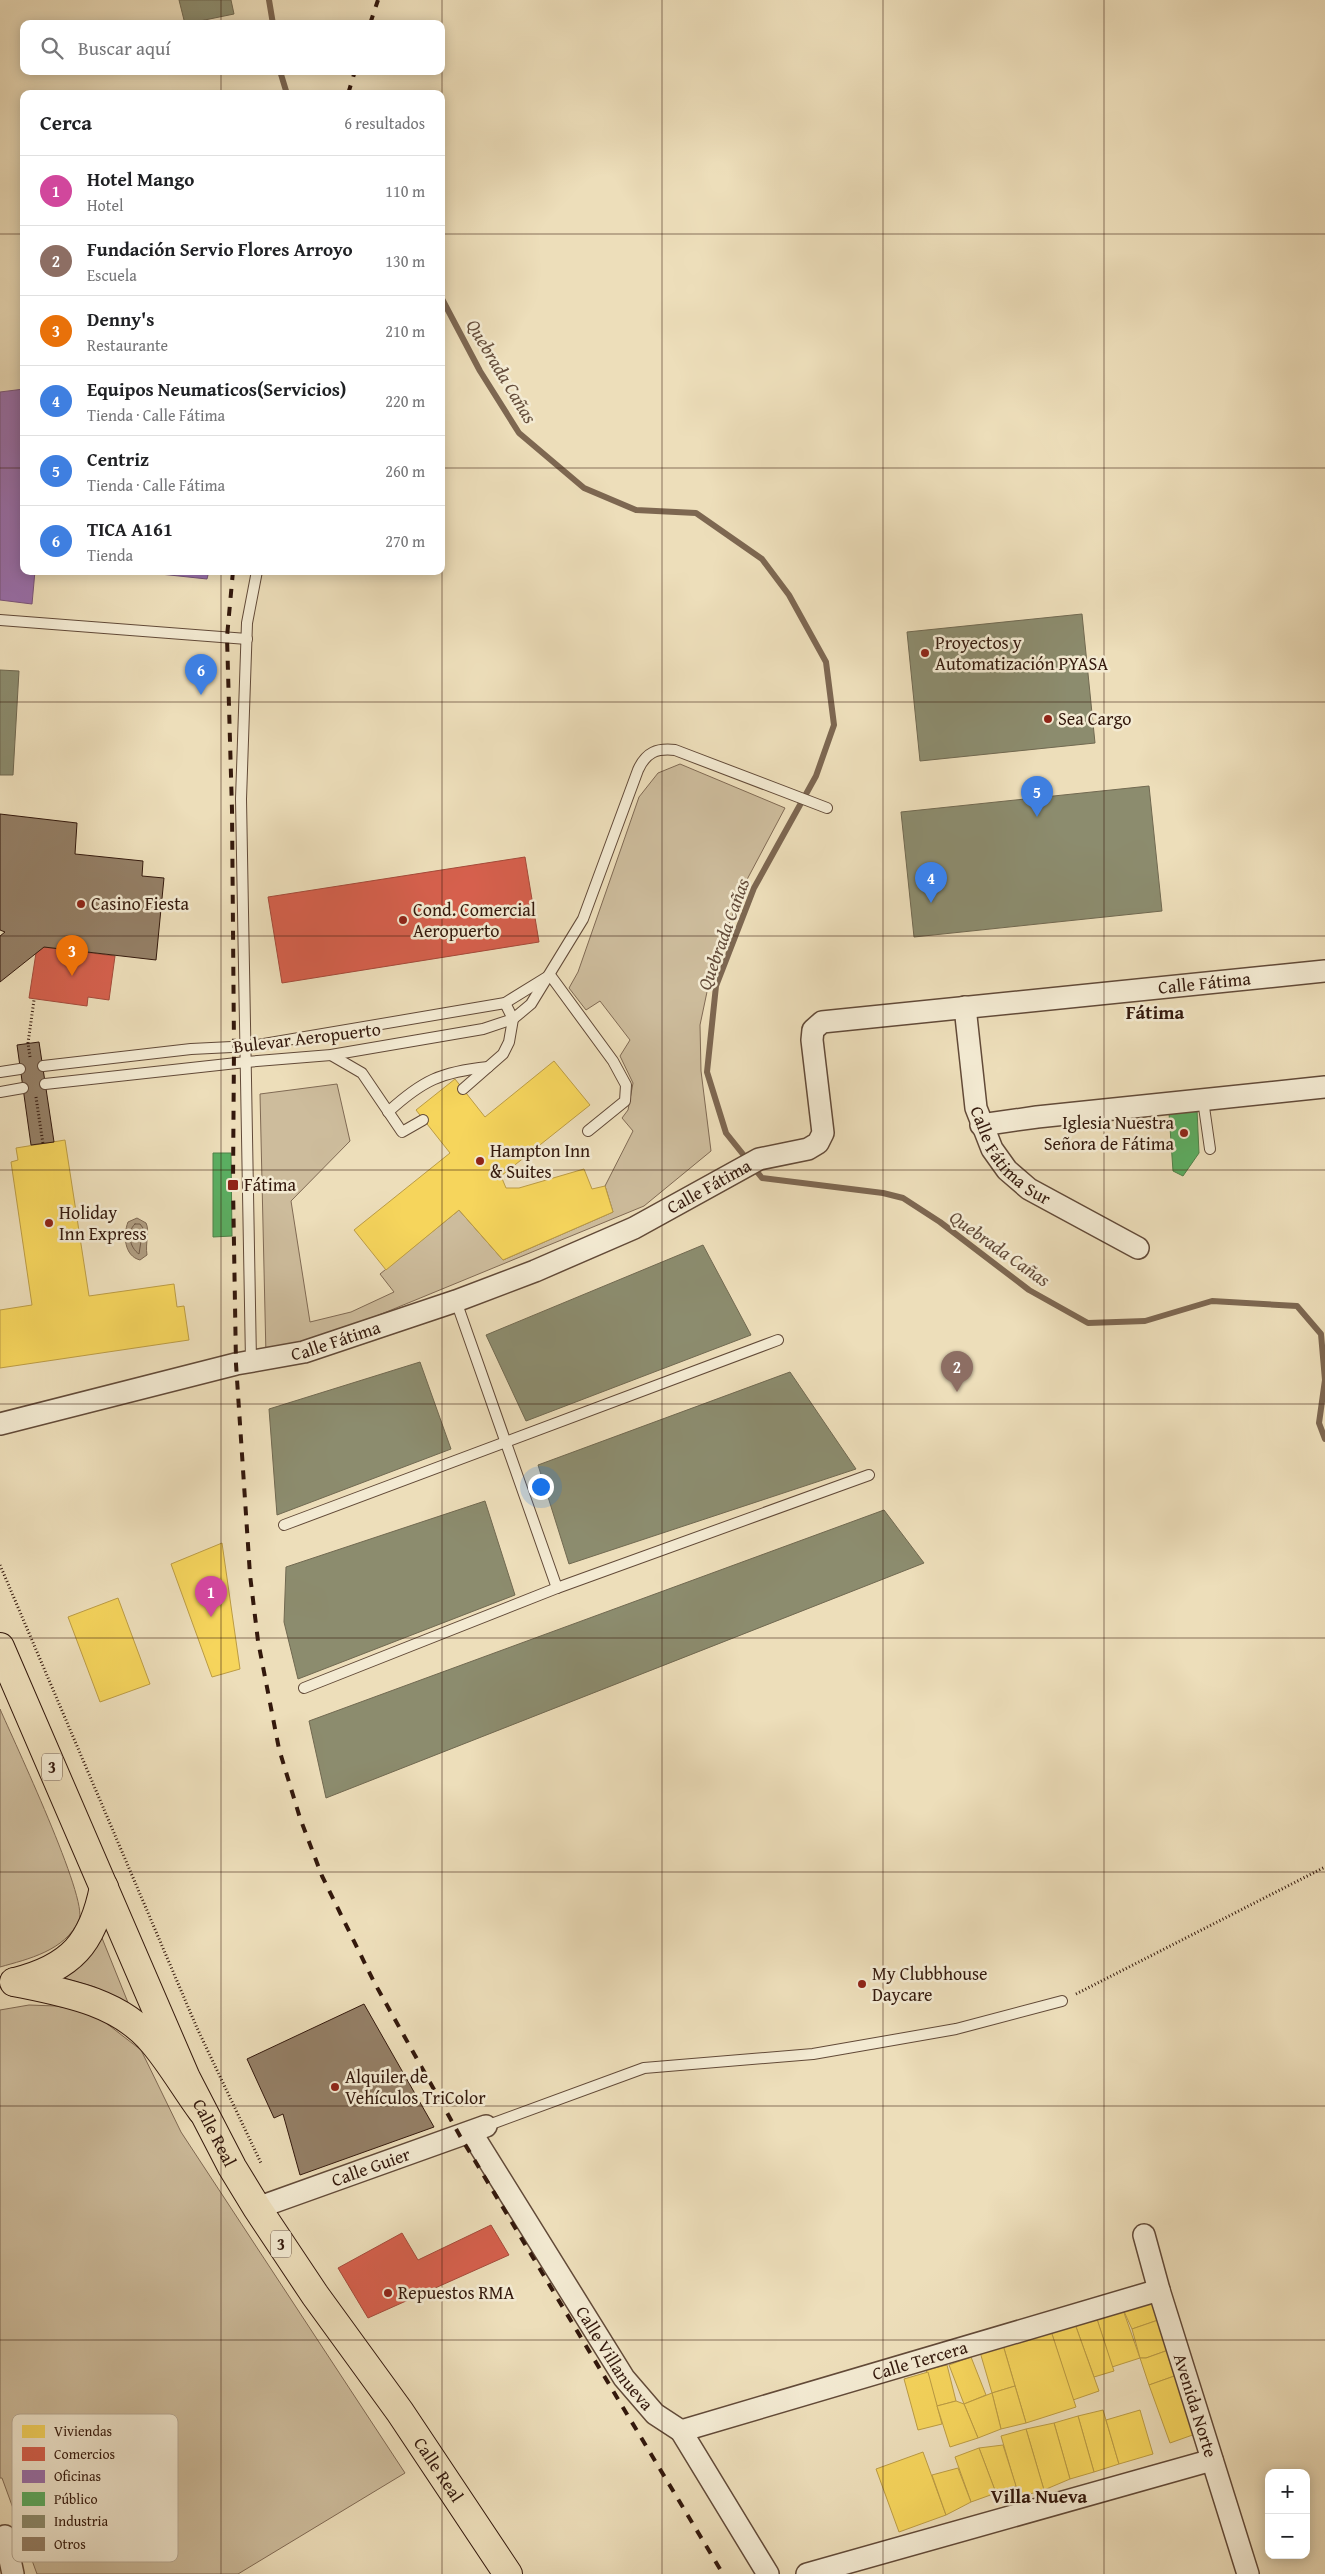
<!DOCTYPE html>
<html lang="es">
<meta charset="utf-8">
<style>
body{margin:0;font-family:"Gentium Book Plus",serif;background:#f2f2f2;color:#202124}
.controls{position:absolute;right:15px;bottom:15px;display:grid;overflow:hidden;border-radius:10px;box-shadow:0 2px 12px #0003}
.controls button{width:45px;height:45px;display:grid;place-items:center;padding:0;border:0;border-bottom:1px solid #e0e0e0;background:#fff;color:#202124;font:25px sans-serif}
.you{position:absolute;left:540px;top:1486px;width:18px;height:18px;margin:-12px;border:4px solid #fff;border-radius:50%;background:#1a73e8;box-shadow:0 0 0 8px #1a73e833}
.badge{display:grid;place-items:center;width:32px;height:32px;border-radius:50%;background:#0f766e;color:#fff;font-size:16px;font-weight:700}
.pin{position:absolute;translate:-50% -41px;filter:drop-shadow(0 1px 2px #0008)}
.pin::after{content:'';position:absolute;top:26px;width:18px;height:15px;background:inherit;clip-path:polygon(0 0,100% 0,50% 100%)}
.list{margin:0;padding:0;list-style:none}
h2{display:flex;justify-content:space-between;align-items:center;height:65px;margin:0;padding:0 20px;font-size:21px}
h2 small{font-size:16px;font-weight:400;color:#757577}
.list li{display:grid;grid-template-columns:32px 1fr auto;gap:15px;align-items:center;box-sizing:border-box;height:70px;padding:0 20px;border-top:1px solid #e0e0e0}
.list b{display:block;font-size:19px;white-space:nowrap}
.list p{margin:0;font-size:16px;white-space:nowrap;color:#757577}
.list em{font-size:16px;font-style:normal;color:#757577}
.icon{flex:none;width:28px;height:28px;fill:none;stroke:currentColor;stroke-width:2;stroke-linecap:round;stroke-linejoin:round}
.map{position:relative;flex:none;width:1325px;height:2574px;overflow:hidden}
.search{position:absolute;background:#fff;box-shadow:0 2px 12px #0003;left:20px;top:20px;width:425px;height:55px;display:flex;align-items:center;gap:12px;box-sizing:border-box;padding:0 18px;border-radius:10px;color:#757577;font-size:19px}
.panel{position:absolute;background:#fff;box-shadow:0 2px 12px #0003;left:20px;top:90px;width:425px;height:485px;border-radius:10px}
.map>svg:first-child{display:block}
.green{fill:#cdbc9c;stroke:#806a54}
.water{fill:#ae9b7f;stroke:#7d6751}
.homes{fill:#f6d55c;stroke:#bc9c44}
.shops{fill:#d6604d;stroke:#a54a3a}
.offices{fill:#9970ab;stroke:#7a567b}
.public{fill:#5aae61;stroke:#4e8148}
.industry{fill:#8c8c6e;stroke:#716951}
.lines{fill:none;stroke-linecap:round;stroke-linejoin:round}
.shore{stroke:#705a46;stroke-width:1}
.stream{stroke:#7d6751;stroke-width:6}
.building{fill:#947f66;stroke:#33180c}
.service-casing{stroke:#624a38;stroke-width:12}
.minor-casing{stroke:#624a38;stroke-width:24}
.primary-casing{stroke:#33180c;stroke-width:30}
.trunk-casing{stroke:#33180c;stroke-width:30}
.path{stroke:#33180c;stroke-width:3;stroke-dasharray:1 2.5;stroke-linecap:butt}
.service{stroke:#f3ead2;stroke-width:10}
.minor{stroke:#f3ead2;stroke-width:21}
.primary{stroke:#eddeba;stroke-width:28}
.trunk{stroke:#eddeba;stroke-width:28}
.rail{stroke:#33180c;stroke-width:4;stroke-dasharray:9 9;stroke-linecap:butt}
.grid{fill:none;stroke:#33180c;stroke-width:1;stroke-opacity:0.55}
.poi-dot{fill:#8f2418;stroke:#f3ead2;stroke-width:2}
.labels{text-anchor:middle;stroke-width:5;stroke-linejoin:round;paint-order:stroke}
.shield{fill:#f3ead2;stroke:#6d5747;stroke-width:1}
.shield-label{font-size:16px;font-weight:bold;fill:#33180c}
.poi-label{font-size:18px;fill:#33180c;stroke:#f3ead2;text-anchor:start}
.street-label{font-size:18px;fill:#33180c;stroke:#f3ead2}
.water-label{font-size:19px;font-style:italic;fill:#644c3a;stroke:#f3ead2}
.neighbourhood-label{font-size:19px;font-weight:bold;fill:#33180c;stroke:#f3ead2}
.key{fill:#f3ead2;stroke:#b9ab97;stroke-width:1}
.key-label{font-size:14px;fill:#33180c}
</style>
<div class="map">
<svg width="1325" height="2574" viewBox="0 0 1325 2574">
<rect width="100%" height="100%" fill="#eddeba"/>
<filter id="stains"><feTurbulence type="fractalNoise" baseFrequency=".004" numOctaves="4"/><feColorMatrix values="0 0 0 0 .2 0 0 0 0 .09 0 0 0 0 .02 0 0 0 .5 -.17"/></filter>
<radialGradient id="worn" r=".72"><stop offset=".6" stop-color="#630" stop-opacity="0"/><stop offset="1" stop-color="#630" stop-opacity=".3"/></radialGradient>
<g class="green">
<path d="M680,764L785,808L742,889L711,973L700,1025L701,1071L711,1151L644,1206L306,1345L266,1356L260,1094L337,1084L350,1141L291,1201L310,1322L351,1312L394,1292L380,1274L459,1210L503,1260L613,1212L605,1186L633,1131L622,1118L628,1110L633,1083L620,1056L630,1040L600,1001L586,1010L569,988L578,972L639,797L658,773Z"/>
<path d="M0,1709C13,1739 89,1900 79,1920C65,1951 28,1959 0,1967Z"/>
<path d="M102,1938L131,2010L95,1987L64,1978L87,1960Z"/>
<path d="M29,2005L56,2006L79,2010L97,2016L141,2050L181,2132L405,2473L238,2574H37L2,2478H0V2010Z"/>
</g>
<path class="water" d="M137,1218L146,1223C150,1231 145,1243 147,1255L140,1260C124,1256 123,1235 128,1222Z"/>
<g class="homes">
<path d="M554,1061L590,1105L501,1176L506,1188H519L584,1169L592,1189L605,1186L613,1212L503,1260L459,1210L386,1270L354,1230L450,1153L416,1110L455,1079L485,1117Z"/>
<path d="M65,1140L89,1296L174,1284L177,1307L184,1306L189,1340L0,1368V1310L32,1305L11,1162L18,1160L16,1148Z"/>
<path d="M222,1543L240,1669L212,1677L171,1564Z"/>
<path d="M118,1598L150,1684L100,1702L68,1617Z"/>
<path d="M1155,2293L1164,2318L1132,2329L1122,2307Z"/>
<path d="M1122,2307L1140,2358L1112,2367L1096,2316Z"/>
<path d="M1096,2316L1114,2371L1094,2377L1075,2324Z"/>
<path d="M1164,2318L1174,2348L1146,2358H1140L1132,2329Z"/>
<path d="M1075,2324L1099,2391L1073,2400L1051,2331Z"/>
<path d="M1051,2331L1076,2407L1026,2423L1003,2345Z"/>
<path d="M1003,2345L1015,2386L992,2393L980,2352Z"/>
<path d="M1174,2348L1180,2374L1149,2385L1140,2358H1146Z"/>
<path d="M971,2357L986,2395L964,2404L949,2365Z"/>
<path d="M947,2365L956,2401L937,2406L926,2370Z"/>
<path d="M928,2372L942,2424L918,2430L904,2379Z"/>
<path d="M1180,2374L1201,2432L1170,2443L1149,2385Z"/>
<path d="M1015,2386L1026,2423L1001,2429L992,2393Z"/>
<path d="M992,2393L1001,2429L978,2438L964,2404Z"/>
<path d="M956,2401L964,2404L978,2438L950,2447L937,2406Z"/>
<path d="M1103,2410L1119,2464L1094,2472L1078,2416Z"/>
<path d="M1140,2410L1153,2454L1119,2464L1106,2420Z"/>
<path d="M1078,2416L1094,2472L1070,2479L1054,2423Z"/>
<path d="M1054,2423L1070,2479L1044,2490L1026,2429Z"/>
<path d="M1026,2429L1044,2490L1019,2497L1001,2436Z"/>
<path d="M1003,2445L1016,2486L996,2493L979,2448Z"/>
<path d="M979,2448L996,2493L971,2502L955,2457Z"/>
<path d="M923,2452L946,2515L899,2532L876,2469Z"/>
<path d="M958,2468L971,2502L946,2515L932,2475Z"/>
</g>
<g class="shops">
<path d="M525,857L539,942L282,983L268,897Z"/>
<path d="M44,947L115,956L109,1000L88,997L87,1006L29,998L36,953Z"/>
<path d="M491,2225L509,2255L368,2318L338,2268L402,2233L418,2260Z"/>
</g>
<g class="offices">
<path d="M24,389V571H35L32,604L0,600V392Z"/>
<path d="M132,571H209L207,579Z"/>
</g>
<g class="public">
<path d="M1197,1110L1199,1153L1183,1176L1173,1171L1169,1113Z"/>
<path d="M213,1153H231L232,1236L213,1237Z"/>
</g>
<g class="industry">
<path d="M179,0H231L234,14L185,24Z"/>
<path d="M1082,614L1095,743L920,761L907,632Z"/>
<path d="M0,670L19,671L13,775H0Z"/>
<path d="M1149,786L1162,911L914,937L901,812Z"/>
<path d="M703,1245L751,1335L526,1421L486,1335Z"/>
<path d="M420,1362L451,1449L277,1515L269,1409Z"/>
<path d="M790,1372L856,1469L569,1564L538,1465Z"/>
<path d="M485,1501L515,1595L298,1679L284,1622L286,1567Z"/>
<path d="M884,1510L924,1563L326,1798L309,1721Z"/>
</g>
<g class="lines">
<path class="shore" d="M135,1224H140L143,1228L139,1254C130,1248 126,1232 135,1224Z"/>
<g class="stream">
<path d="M269,0L273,24"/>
<path d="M280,71L287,94"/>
<path d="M441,297L480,371L519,433L584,488L636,510L696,513L762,559L789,595L826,662L834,725L816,776L754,888L716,986L707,1072L726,1133L762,1178L883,1193L903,1198L940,1222L1029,1290L1088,1323L1145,1321L1212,1301L1297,1306L1321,1334L1325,1380L1319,1423L1325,1439"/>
</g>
</g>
<g class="building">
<path d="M0,814L77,823L75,854L143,861L142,876L164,878L156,960L44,947L0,982V936L5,932L0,930Z"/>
<path d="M39,1042L54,1142L31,1145L17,1045Z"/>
<path d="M364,2004L434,2127L300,2175L283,2114L274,2118L247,2059Z"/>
</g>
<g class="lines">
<defs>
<g id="service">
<path d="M0,620L247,639"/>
<path d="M550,975L613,1061L626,1085L625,1101L588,1131"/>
<path d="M331,1055L362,1073L402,1132L423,1120"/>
<path d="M43,1066L191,1049L252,1046L505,1003L547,977"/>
<path d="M0,1072L20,1069"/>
<path d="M45,1084L246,1062L331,1055L483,1029L513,1019L531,1004L583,919L638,770C646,752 657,748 675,750L827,808"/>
<path d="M463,1089L503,1054L509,1042L513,1019L505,1003"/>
<path d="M0,1092L23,1088"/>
<path d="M1203,1100L1210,1149"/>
<path d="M388,1112C423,1080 441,1072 488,1067"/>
<path d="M456,1301L557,1588"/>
<path d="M251,1361L241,799L247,623L257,571"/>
<path d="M284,1525L778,1340"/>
<path d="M304,1688L557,1588L869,1475"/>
<path d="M486,2126L644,2068L813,2054L956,2029L1062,2001"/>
</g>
<g id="minor">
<path id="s1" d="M965,1007L976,1108L992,1149L1007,1170L1029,1189L1138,1248"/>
<path d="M981,1125L1037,1117L1325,1087"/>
<path id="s2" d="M0,1424L236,1364L304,1352L456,1301L535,1271L634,1228L759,1159L808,1149L818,1143L823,1133L812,1040L813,1030L822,1022L1325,971"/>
<path id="s3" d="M471,2132L624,2378L655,2414L681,2431L768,2574"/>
<path id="s4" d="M257,2208L486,2126"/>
<path id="s5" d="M1144,2235L1159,2290L1248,2574"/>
<path id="s6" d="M681,2431L1159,2290"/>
<path d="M5,2536L13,2574"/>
<path d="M807,2574L1212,2460"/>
</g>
<g id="primary">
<path id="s7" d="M0,1647L186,2078L232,2167L257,2208L315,2295L400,2412L508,2574"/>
</g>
<g id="trunk">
<path d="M14,1982C63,1992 119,2001 153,2042C171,2063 185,2088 202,2111"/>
<path d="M15,1982C71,1968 93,1943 104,1887"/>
</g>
</defs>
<use href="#service" class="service-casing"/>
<use href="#minor" class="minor-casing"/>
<use href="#primary" class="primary-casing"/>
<use href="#trunk" class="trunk-casing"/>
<g class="path">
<path d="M30,1057L28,1043L34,1000"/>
<path d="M36,1097L43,1144"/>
<path d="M0,1565L197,2028L261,2163"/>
<path d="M1076,1994L1325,1867"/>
</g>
<use href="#service" class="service"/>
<use href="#minor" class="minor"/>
<use href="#primary" class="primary"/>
<use href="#trunk" class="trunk"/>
<g class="rail">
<path d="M370,24L378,0"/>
<path d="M348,94L355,71"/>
<path d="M233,571L227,637L232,810L234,1047L233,1185L236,1364L250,1575L258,1641L279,1749L300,1818L322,1876L374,1982L460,2136L723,2574"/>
</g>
</g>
<path class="grid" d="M221,0V24M442,0V2574M662,0V2574M883,0V2574M1104,0V2574M221,71V94M0,234H24M441,234H1325M0,468H24M441,468H1325M221,571V2574M0,702H1325M0,936H1325M0,1170H1325M0,1404H1325M0,1638H1325M0,1872H1325M0,2106H1325M0,2340H1325"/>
<g class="poi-dot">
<circle cx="925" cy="653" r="5"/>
<circle cx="1048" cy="719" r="5"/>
<circle cx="81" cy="904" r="5"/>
<circle cx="403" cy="920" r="5"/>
<circle cx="1184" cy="1133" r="5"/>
<circle cx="480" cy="1161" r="5"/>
<rect x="227" y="1179" width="12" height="12" rx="2.5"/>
<circle cx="49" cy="1223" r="5"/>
<circle cx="862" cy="1984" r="5"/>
<circle cx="335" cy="2087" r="5"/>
<circle cx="388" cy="2293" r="5"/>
</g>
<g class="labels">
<g class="shield">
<rect x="42" y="1753.5" width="20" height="27" rx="4"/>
<rect x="271" y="2230.5" width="20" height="27" rx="4"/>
</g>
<g class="shield-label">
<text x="52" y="1773">3</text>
<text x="281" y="2250">3</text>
</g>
<g class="poi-label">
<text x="935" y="649">Proyectos y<tspan x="935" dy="21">Automatización PYASA</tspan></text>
<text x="1058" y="725">Sea Cargo</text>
<text x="91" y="910">Casino Fiesta</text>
<text x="413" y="916">Cond. Comercial<tspan x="413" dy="21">Aeropuerto</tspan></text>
<text x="1174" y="1129" text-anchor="end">Iglesia Nuestra<tspan x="1174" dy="21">Señora de Fátima</tspan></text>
<text x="490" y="1157">Hampton Inn<tspan x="490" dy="21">&amp; Suites</tspan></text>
<text x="244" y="1191">Fátima</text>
<text x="59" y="1219">Holiday<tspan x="59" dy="21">Inn Express</tspan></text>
<text x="872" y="1980">My Clubbhouse<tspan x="872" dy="21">Daycare</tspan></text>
<text x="345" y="2083">Alquiler de<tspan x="345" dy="21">Vehículos TriColor</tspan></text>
<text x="398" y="2299">Repuestos RMA</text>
</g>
<g class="street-label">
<text dy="6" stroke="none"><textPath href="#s2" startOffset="1381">Calle Fátima</textPath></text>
<text transform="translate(307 1038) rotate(-7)" y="6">Bulevar Aeropuerto</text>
<text dy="6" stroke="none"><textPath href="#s1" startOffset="162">Calle Fátima Sur</textPath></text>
<text dy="6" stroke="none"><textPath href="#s2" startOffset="751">Calle Fátima</textPath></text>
<text dy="6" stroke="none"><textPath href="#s2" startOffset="346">Calle Fátima</textPath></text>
<text dy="6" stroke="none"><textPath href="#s7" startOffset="531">Calle Real</textPath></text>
<text dy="6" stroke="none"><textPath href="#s4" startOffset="121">Calle Guier</textPath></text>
<text dy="6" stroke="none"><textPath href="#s3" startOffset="268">Calle Villanueva</textPath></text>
<text dy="6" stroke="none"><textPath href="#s6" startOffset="249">Calle Tercera</textPath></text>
<text dy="6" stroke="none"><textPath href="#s5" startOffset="178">Avenida Norte</textPath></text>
<text dy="6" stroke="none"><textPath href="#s7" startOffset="936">Calle Real</textPath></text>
</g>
<g class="water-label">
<text transform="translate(502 371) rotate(59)" y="7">Quebrada Cañas</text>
<text transform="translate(723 934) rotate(-70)" y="7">Quebrada Cañas</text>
<text transform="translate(1000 1248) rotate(35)" y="7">Quebrada Cañas</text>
</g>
<g class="neighbourhood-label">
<text x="1155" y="1019">Fátima</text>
<text x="1039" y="2503">Villa Nueva</text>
</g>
</g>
<rect x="12" y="2414" width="166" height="148" rx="8" class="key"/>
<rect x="22" y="2425" width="23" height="13" fill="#f6d55c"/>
<rect x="22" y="2447" width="23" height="14" fill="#d6604d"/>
<rect x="22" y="2470" width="23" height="13" fill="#9970ab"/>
<rect x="22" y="2492" width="23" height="14" fill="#5aae61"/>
<rect x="22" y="2515" width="23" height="13" fill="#8c8c6e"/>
<rect x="22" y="2537" width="23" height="14" fill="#947f66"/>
<g class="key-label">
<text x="54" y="2436">Viviendas</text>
<text x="54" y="2459">Comercios</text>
<text x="54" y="2481">Oficinas</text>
<text x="54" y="2504">Público</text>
<text x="54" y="2526">Industria</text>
<text x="54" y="2549">Otros</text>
</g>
<rect width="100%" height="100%" filter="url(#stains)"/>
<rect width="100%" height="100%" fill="url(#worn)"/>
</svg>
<div class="controls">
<button>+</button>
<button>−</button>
</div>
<div class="you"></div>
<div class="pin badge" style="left:211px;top:1617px;background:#d1479c">1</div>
<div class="pin badge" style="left:957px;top:1392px;background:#8d6e63">2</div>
<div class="pin badge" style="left:72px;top:976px;background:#e8710a">3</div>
<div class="pin badge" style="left:931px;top:903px;background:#3f7fe0">4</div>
<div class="pin badge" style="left:1037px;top:817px;background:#3f7fe0">5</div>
<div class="pin badge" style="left:201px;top:695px;background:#3f7fe0">6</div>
<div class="search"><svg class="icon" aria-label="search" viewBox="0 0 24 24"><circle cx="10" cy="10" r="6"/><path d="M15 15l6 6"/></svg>Buscar aquí</div>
<section class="panel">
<h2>Cerca<small>6 resultados</small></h2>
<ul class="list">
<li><span class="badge" style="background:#d1479c">1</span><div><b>Hotel Mango</b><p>Hotel</p></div><em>110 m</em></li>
<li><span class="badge" style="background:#8d6e63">2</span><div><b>Fundación Servio Flores Arroyo</b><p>Escuela</p></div><em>130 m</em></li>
<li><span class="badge" style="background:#e8710a">3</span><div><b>Denny's</b><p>Restaurante</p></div><em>210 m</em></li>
<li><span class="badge" style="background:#3f7fe0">4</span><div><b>Equipos Neumaticos(Servicios)</b><p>Tienda · Calle Fátima</p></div><em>220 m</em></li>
<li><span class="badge" style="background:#3f7fe0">5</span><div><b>Centriz</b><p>Tienda · Calle Fátima</p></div><em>260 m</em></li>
<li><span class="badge" style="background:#3f7fe0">6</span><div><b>TICA A161</b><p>Tienda</p></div><em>270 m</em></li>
</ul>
</section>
</div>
